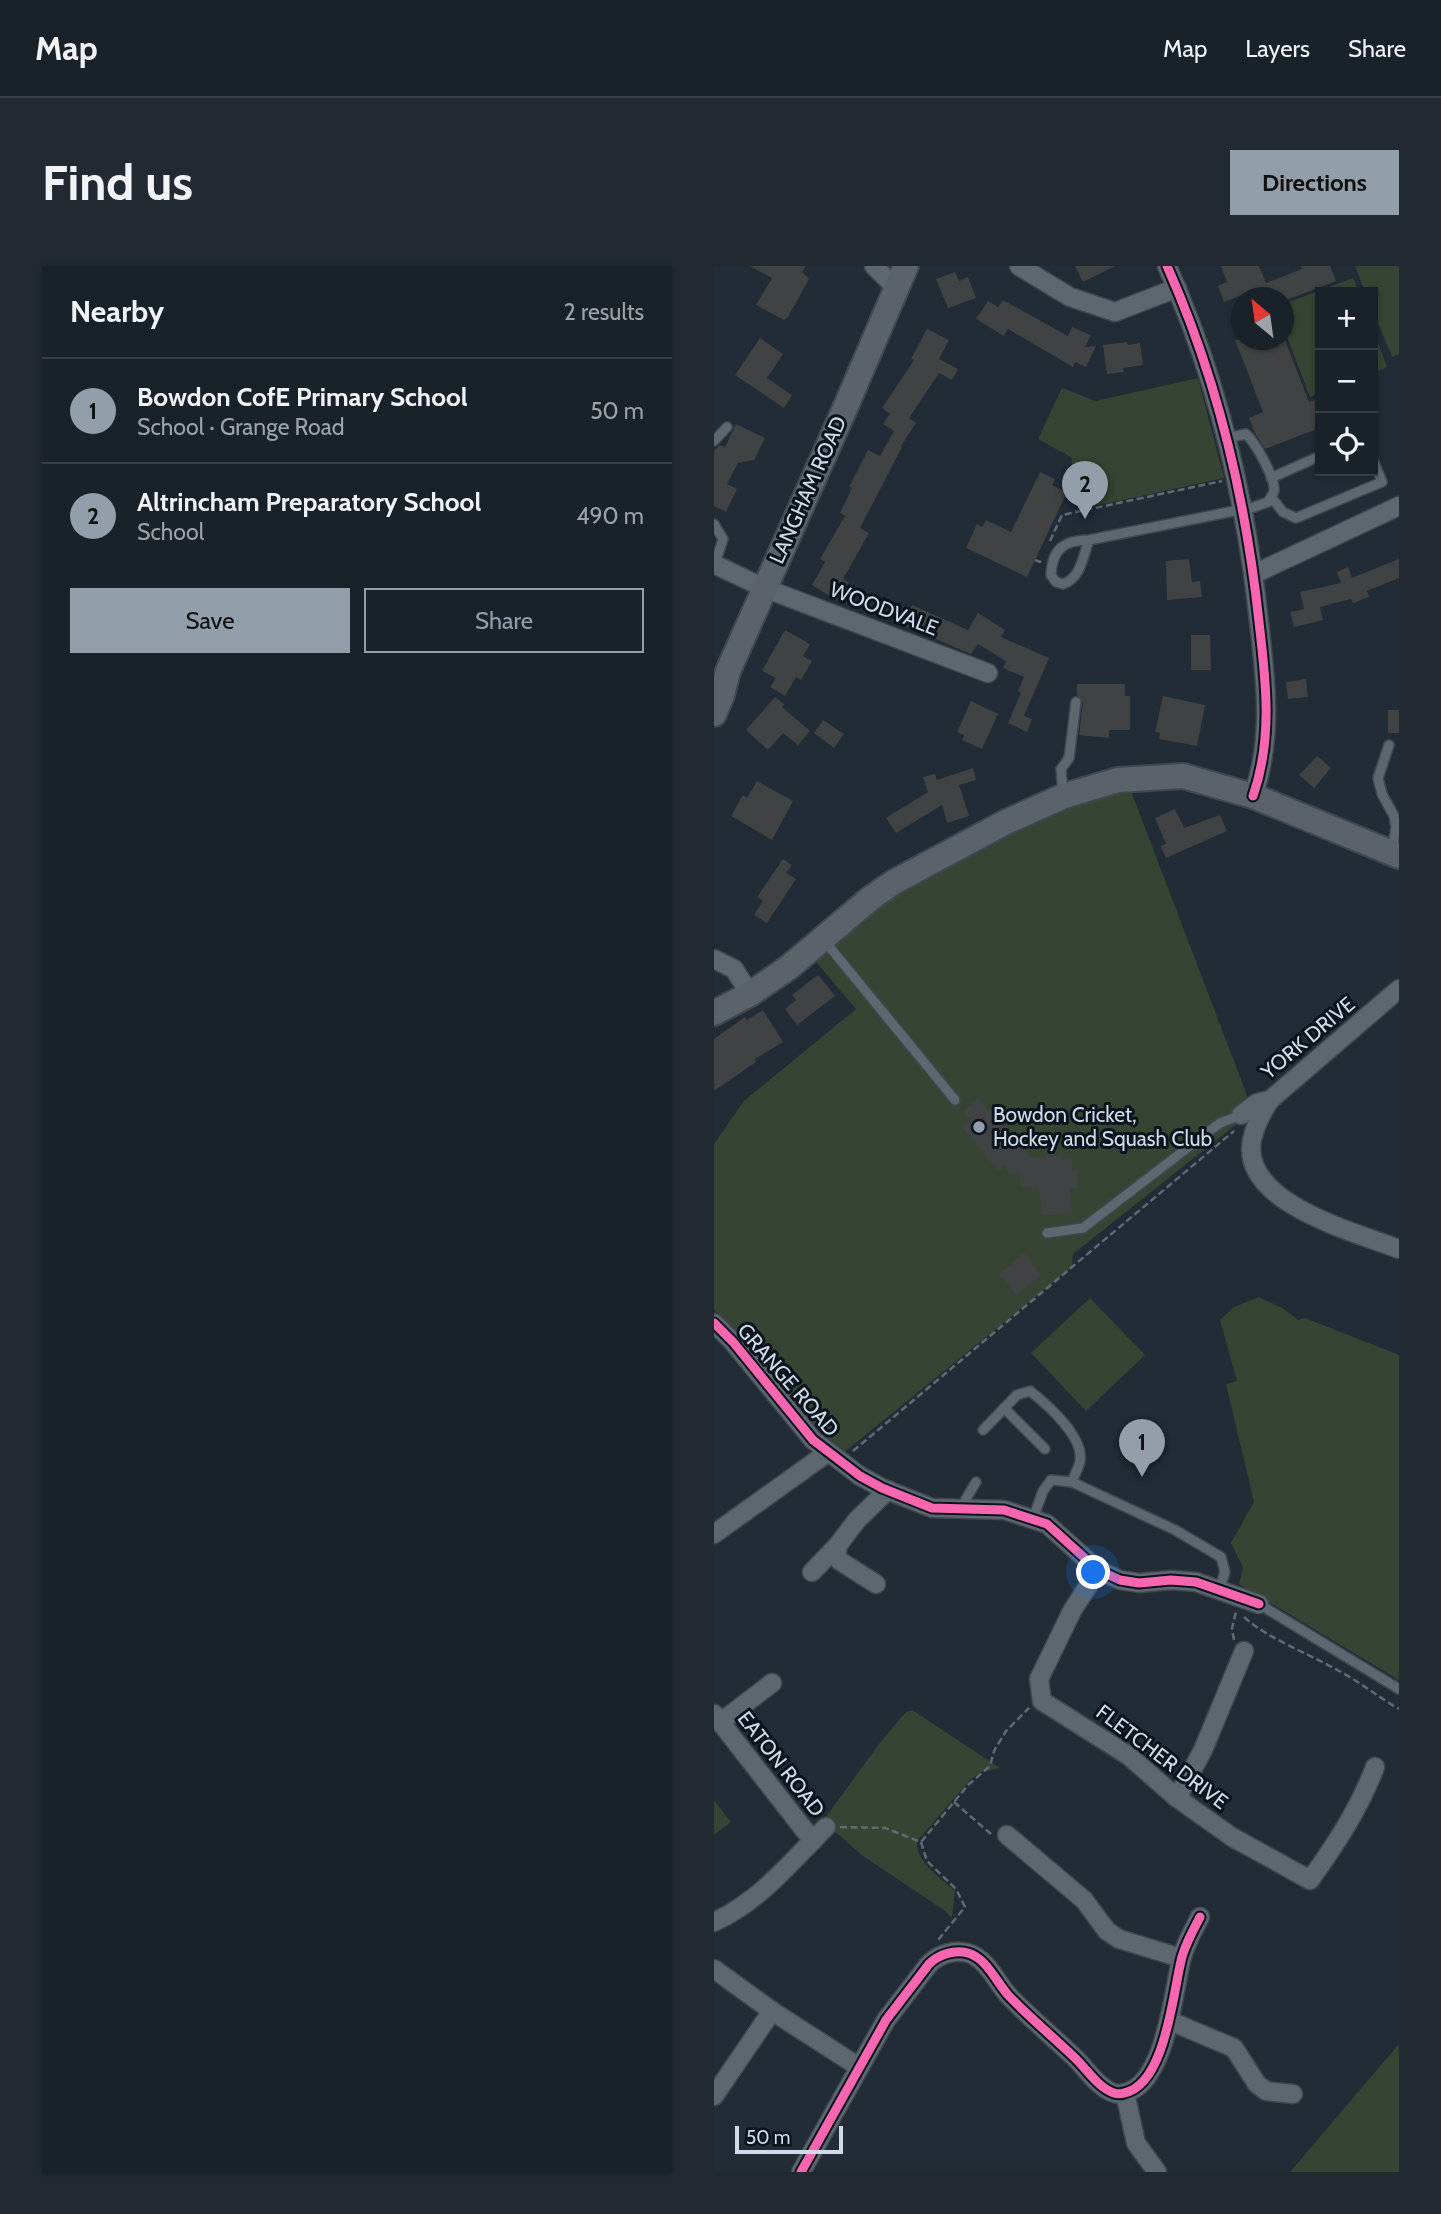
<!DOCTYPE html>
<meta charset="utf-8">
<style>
body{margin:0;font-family:Cabin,sans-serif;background:#222931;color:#f1f3f6}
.controls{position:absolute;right:21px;top:21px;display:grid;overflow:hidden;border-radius:0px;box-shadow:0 2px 5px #0004}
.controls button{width:63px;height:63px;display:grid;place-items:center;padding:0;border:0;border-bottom:2px solid #373e46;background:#192129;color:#f1f3f6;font:35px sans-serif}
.compass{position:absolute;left:517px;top:21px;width:63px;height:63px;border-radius:50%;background:#192129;box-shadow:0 2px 5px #0004;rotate:331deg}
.scale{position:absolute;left:21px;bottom:18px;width:108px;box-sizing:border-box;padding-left:7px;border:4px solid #cfdbe8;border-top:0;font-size:19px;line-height:24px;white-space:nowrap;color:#cfdbe8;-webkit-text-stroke:5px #0b131c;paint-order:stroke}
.you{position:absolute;left:380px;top:1307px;width:24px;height:24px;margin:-18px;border:5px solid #fff;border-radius:50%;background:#1a73e8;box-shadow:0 0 0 10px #1a73e833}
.badge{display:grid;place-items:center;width:46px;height:46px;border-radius:50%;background:#929eaa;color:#111;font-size:23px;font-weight:700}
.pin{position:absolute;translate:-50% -58px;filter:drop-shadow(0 2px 4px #0008)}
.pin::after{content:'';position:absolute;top:37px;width:24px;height:21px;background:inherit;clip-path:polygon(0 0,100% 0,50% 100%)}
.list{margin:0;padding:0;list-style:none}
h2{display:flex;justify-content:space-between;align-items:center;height:91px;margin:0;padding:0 28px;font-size:30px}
h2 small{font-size:23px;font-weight:400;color:#9fa3a8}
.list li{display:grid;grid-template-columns:46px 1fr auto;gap:21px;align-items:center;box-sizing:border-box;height:105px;padding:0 28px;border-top:2px solid #373e46}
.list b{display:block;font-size:26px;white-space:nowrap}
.list p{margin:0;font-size:23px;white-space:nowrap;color:#9fa3a8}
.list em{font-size:23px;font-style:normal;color:#9fa3a8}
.actions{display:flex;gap:14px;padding:21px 28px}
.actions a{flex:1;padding:16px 0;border:2px solid #929eaa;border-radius:0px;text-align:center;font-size:24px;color:#929eaa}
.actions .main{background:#929eaa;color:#111}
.icon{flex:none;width:38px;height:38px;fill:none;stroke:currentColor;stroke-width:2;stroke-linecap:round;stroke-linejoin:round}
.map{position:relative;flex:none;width:685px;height:1906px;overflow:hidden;border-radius:0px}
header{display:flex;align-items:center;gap:42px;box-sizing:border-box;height:98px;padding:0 35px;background:#192129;border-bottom:2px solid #373e46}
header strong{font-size:33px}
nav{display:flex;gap:38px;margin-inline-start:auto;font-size:24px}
.intro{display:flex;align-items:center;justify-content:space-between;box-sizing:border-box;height:168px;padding:0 42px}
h1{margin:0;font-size:49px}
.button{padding:18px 32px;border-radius:0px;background:#929eaa;color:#111;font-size:24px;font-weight:700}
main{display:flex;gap:42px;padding:0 42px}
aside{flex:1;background:#192129;border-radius:0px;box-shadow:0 2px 5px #0004}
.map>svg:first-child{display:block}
.green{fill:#374433}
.building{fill:#404244}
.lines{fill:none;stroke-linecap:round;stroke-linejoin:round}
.lane-casing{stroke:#3f4851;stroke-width:12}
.street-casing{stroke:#3f4851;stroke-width:21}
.secondary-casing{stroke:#3f4851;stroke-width:28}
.path{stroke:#626972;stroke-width:2.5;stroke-dasharray:7 3.5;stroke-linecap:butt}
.lane{stroke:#5e6770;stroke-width:9}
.street{stroke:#5e6770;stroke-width:18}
.secondary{stroke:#5c626a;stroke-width:24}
.cycleway-casing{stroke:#0b131c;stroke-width:13}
.cycleway{stroke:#f766af;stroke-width:9}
.poi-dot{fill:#929eaa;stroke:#0b131c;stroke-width:2.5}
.labels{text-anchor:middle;stroke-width:6;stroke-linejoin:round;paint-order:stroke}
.street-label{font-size:21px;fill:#cfdbe8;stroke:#0b131c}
.poi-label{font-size:21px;fill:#cfdbe8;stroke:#0b131c;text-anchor:start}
</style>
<header>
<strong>Map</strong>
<nav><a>Map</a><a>Layers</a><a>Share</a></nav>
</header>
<div class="intro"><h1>Find us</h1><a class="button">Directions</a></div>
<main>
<aside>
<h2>Nearby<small>2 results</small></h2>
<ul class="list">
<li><span class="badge">1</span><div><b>Bowdon CofE Primary School</b><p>School · Grange Road</p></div><em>50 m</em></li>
<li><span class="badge">2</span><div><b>Altrincham Preparatory School</b><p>School</p></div><em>490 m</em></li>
</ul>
<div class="actions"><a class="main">Save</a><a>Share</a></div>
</aside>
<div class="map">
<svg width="685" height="1906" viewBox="0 0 685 1906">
<rect width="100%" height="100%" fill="#212c37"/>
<g class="green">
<path d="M641,0H685V88L678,91L659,44V26H651Z"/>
<path d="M639,12L645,26H606V127L596,131L570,63V38Z"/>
<path d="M659,63L673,101L659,107Z"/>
<path d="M484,112L510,212L367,243L357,191L324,173L348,122L382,135Z"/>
<path d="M417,525L539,845L359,988L358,1001L128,1188L99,1162L0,1044V878L30,835L142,743L98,691L195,619L340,544L395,528Z"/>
<path d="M545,1031L568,1042L584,1054L591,1052L685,1089V1414L525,1318L529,1301L517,1277L540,1236L512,1118L523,1115L506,1054L520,1041Z"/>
<path d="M376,1032L431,1089L372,1145L317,1087Z"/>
<path d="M198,1444L286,1502L267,1506L257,1513L203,1575C201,1596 227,1612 241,1625L238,1652L231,1645L149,1590L109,1555L165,1478L192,1446Z"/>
<path d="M0,1534L17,1556L0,1569Z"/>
<path d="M685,1778V1906H576Z"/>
</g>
<g class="building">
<path d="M36,0H92L88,6L95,13L74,51L70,54L42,39L58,12Z"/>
<path d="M361,0H401L369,16Z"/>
<path d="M507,0H545L552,17L588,3L587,0H616L622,15L570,35V32H531L530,28L510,36L504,20L513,16Z"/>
<path d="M241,6L245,15L254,11L262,32L234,42L222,13Z"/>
<path d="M289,34L354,70L358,61L377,69L371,81L382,80L372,101L361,96L359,101L294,63L290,70L262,53L274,35L284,41Z"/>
<path d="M213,63L235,74L225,93L244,103L238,114L225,107L195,152L202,157L187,180L188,181L146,262L155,267L129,313L135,316L124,335L98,319L111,296L106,293L131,250L126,247L138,222L135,221L154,184L166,190L180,165L169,158L176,148L168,142L200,94L197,93Z"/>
<path d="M46,72L69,88L53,112L78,129L70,142L21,109Z"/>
<path d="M521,74H571L595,136L606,132V162L551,183L541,167L535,152L549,146Z"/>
<path d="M413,76L414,79L426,77L429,99L409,102L410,106L393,108L389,79Z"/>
<path d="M22,158L51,172L40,194L24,197L13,218L23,223L12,246L0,240V185L6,179L11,181Z"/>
<path d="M326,206L341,213L338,219L353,226L313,311L252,282L263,258L268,261L272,254L297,266Z"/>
<path d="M475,293L478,316L486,315L488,331L453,334L452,295Z"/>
<path d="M685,293V312L653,325L655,331L639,337L637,333L606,341L609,354L580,361L576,346L590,343L586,326L627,317L623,306L634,301L638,312Z"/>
<path d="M198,339L254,364L264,347L291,364L287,371L335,392L310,450L318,453L313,466L294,457L307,427L304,425L310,411L289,402L292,395L264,378L257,388L189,359Z"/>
<path d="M71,364L96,378L89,390L98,395L87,414L82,411L71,430L56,421L62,412L48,405Z"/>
<path d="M477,369H496L497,404H477Z"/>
<path d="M592,413L594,431L574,433L572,416Z"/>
<path d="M363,418H411V430H416V464H395V472L365,469L369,436L363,429Z"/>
<path d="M449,430L491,439L483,480L445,473L446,467L441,466Z"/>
<path d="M61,431L70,438L68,441L96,465L84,479L69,467L54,484L32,464Z"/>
<path d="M257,435L284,448L268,483L248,474L250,469L243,466Z"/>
<rect x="674" y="444" width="11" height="23"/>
<path d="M109,454L130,468L120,482L100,467Z"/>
<path d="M603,490L617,502L600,522L585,509Z"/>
<path d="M259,502L262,514L245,519L255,550L233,557L228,539L182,567L172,552L214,526L209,511L221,508L223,514Z"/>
<path d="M43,515L79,535L58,574L17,550L29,529L33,532Z"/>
<path d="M461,543L470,562L506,549L513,565L452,592L447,580L452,578L441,552Z"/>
<path d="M69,593L78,599L72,607L82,613L53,657L40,649L49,635L43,631Z"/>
<path d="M104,709L121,730L83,759L71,743L82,734L78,729Z"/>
<path d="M49,744L69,776L41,793L42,796L0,825V773L31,751L33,754Z"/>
<path d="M264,832L317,892L348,889V893L357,892L358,904H363L364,921L356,922L358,947L328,950L325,923L318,924L317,920L307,921L306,907L297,908L290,900L285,905L248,862L257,855L249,846Z"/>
<path d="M310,987L327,1009L302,1029L285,1008Z"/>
</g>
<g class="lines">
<defs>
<g id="lane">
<path d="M0,175L13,161"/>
<path d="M557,212L606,190"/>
<path d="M557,231L569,246L582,252L668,216L659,194"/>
<path d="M0,258L9,273L1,298"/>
<path d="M375,274C369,290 367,312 349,318L342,316L337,309C338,283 350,274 375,274L540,241L554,236C556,232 559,229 560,225C562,213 541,176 532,168L512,172"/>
<path d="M675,479L664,512L668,528L680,550L682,561L678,586"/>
<path d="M349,529L347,503L355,492L362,436"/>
<path d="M109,673L241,834"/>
<path d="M333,967L369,962L506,857L527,849"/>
<path d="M290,1142L331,1183"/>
<path d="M269,1164L303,1129L316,1125C334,1139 370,1171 366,1195C365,1202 360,1209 358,1216"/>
<path d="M246,1243L262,1216"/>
<path d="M319,1253L329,1225L337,1214L358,1216L461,1264L507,1291L511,1306L505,1324"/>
<path d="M545,1338L685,1423"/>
</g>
<g id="street">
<path d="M160,0L182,22"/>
<path d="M305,0L356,31L401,46L463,22"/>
<path d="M453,0C503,112 532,234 545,356C552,415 559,473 539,530"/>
<path d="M0,298L50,322L274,407"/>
<path d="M540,308L685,240"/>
<path d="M0,693L20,703L36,728"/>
<path d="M556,834C548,846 541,859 538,874C526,937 641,966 685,983"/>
<path d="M527,849L543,837L556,834L685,723"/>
<path d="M0,1057L19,1076L99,1174L146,1210L168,1222L218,1242L290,1244L333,1258L384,1304L406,1314L425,1317L457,1314L482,1316L545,1338"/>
<path d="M0,1268L113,1187"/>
<path d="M124,1279L122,1291L126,1295L162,1318"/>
<path d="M384,1304L358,1345L325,1413L328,1435L415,1490L463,1532L518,1571L596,1614C622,1578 645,1543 661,1501"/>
<path d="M98,1306L124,1279L143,1254L174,1224"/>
<path d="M0,1448L99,1575"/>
<path d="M7,1456L58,1417"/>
<path d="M463,1532L489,1484L530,1385"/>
<path d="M293,1569L370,1634L393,1665L405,1673L467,1692"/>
<path d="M0,1656C46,1635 77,1596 112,1561"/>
<path d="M0,1703L58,1745L145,1801"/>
<path d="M456,1755L520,1782L543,1818L552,1825L579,1828"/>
<path d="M411,1827L422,1877L443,1906"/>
<path d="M0,1830L58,1745"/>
<path d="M87,1906L172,1754L215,1698C224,1689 240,1683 254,1687C272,1692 282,1715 294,1729C315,1751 338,1770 360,1791C372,1802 384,1822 400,1827C403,1828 407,1828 410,1827C451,1819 459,1728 467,1695C470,1680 479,1665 486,1651"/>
</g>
<g id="secondary">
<path d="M0,448L8,429L14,405L132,140L192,0"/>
<path d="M0,747L36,728L74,702L157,632L180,616L292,556L350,530L404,514L469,510L539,530L685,590"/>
</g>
</defs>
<use href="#lane" class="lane-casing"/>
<use href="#street" class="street-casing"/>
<use href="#secondary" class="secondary-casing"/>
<g class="path">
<path d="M336,275L348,249L508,215"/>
<path d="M321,294L326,296L327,294"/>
<path d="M139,1185L520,865"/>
<path d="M530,1351C554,1373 596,1388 625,1405C646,1416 664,1431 685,1443"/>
<path d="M520,1374L518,1362L522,1346"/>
<path d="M240,1536L277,1568"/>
<path d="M126,1561L171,1562L207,1576L254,1519L276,1500L280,1485L292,1465L315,1442"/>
<path d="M207,1576L213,1595L242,1623L251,1641L224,1674"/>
</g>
<use href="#lane" class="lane"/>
<use href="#street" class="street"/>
<use href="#secondary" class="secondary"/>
<defs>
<g id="cycleway">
<path d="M453,0C503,112 532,234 545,356C552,415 559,473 539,530"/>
<path d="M0,1057L19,1076L99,1174L146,1210L168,1222L218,1242L290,1244L333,1258L384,1304L406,1314L425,1317L457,1314L482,1316L545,1338"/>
<path d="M87,1906L172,1754L215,1698C224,1689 240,1683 254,1687C272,1692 282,1715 294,1729C315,1751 338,1770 360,1791C372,1802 384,1822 400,1827C403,1828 407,1828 410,1827C451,1819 459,1728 467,1695C470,1680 479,1665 486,1651"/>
</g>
</defs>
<use href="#cycleway" class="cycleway-casing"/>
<use href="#cycleway" class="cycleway"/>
</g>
<circle class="poi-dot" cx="265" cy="861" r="7"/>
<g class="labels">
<g class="street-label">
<text transform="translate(94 224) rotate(-66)" y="7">LANGHAM ROAD</text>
<text transform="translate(170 343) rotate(21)" y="7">WOODVALE</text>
<text transform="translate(594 772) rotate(-40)" y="7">YORK DRIVE</text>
<text transform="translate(74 1114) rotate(49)" y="7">GRANGE ROAD</text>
<text transform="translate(448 1491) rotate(37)" y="7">FLETCHER DRIVE</text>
<text transform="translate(67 1498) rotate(52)" y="7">EATON ROAD</text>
</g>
<g class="poi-label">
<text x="279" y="856">Bowdon Cricket,<tspan x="279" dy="24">Hockey and Squash Club</tspan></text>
</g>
</g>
</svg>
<div class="controls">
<button>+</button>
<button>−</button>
<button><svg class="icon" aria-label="locate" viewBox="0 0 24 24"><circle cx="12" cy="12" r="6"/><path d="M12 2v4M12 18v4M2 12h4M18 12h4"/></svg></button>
</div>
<svg class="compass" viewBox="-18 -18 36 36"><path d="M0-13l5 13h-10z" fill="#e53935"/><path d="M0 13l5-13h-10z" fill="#9fa3a8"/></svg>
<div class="scale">50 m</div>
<div class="you"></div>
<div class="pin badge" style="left:428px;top:1211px">1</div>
<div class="pin badge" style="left:371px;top:253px">2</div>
</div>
</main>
